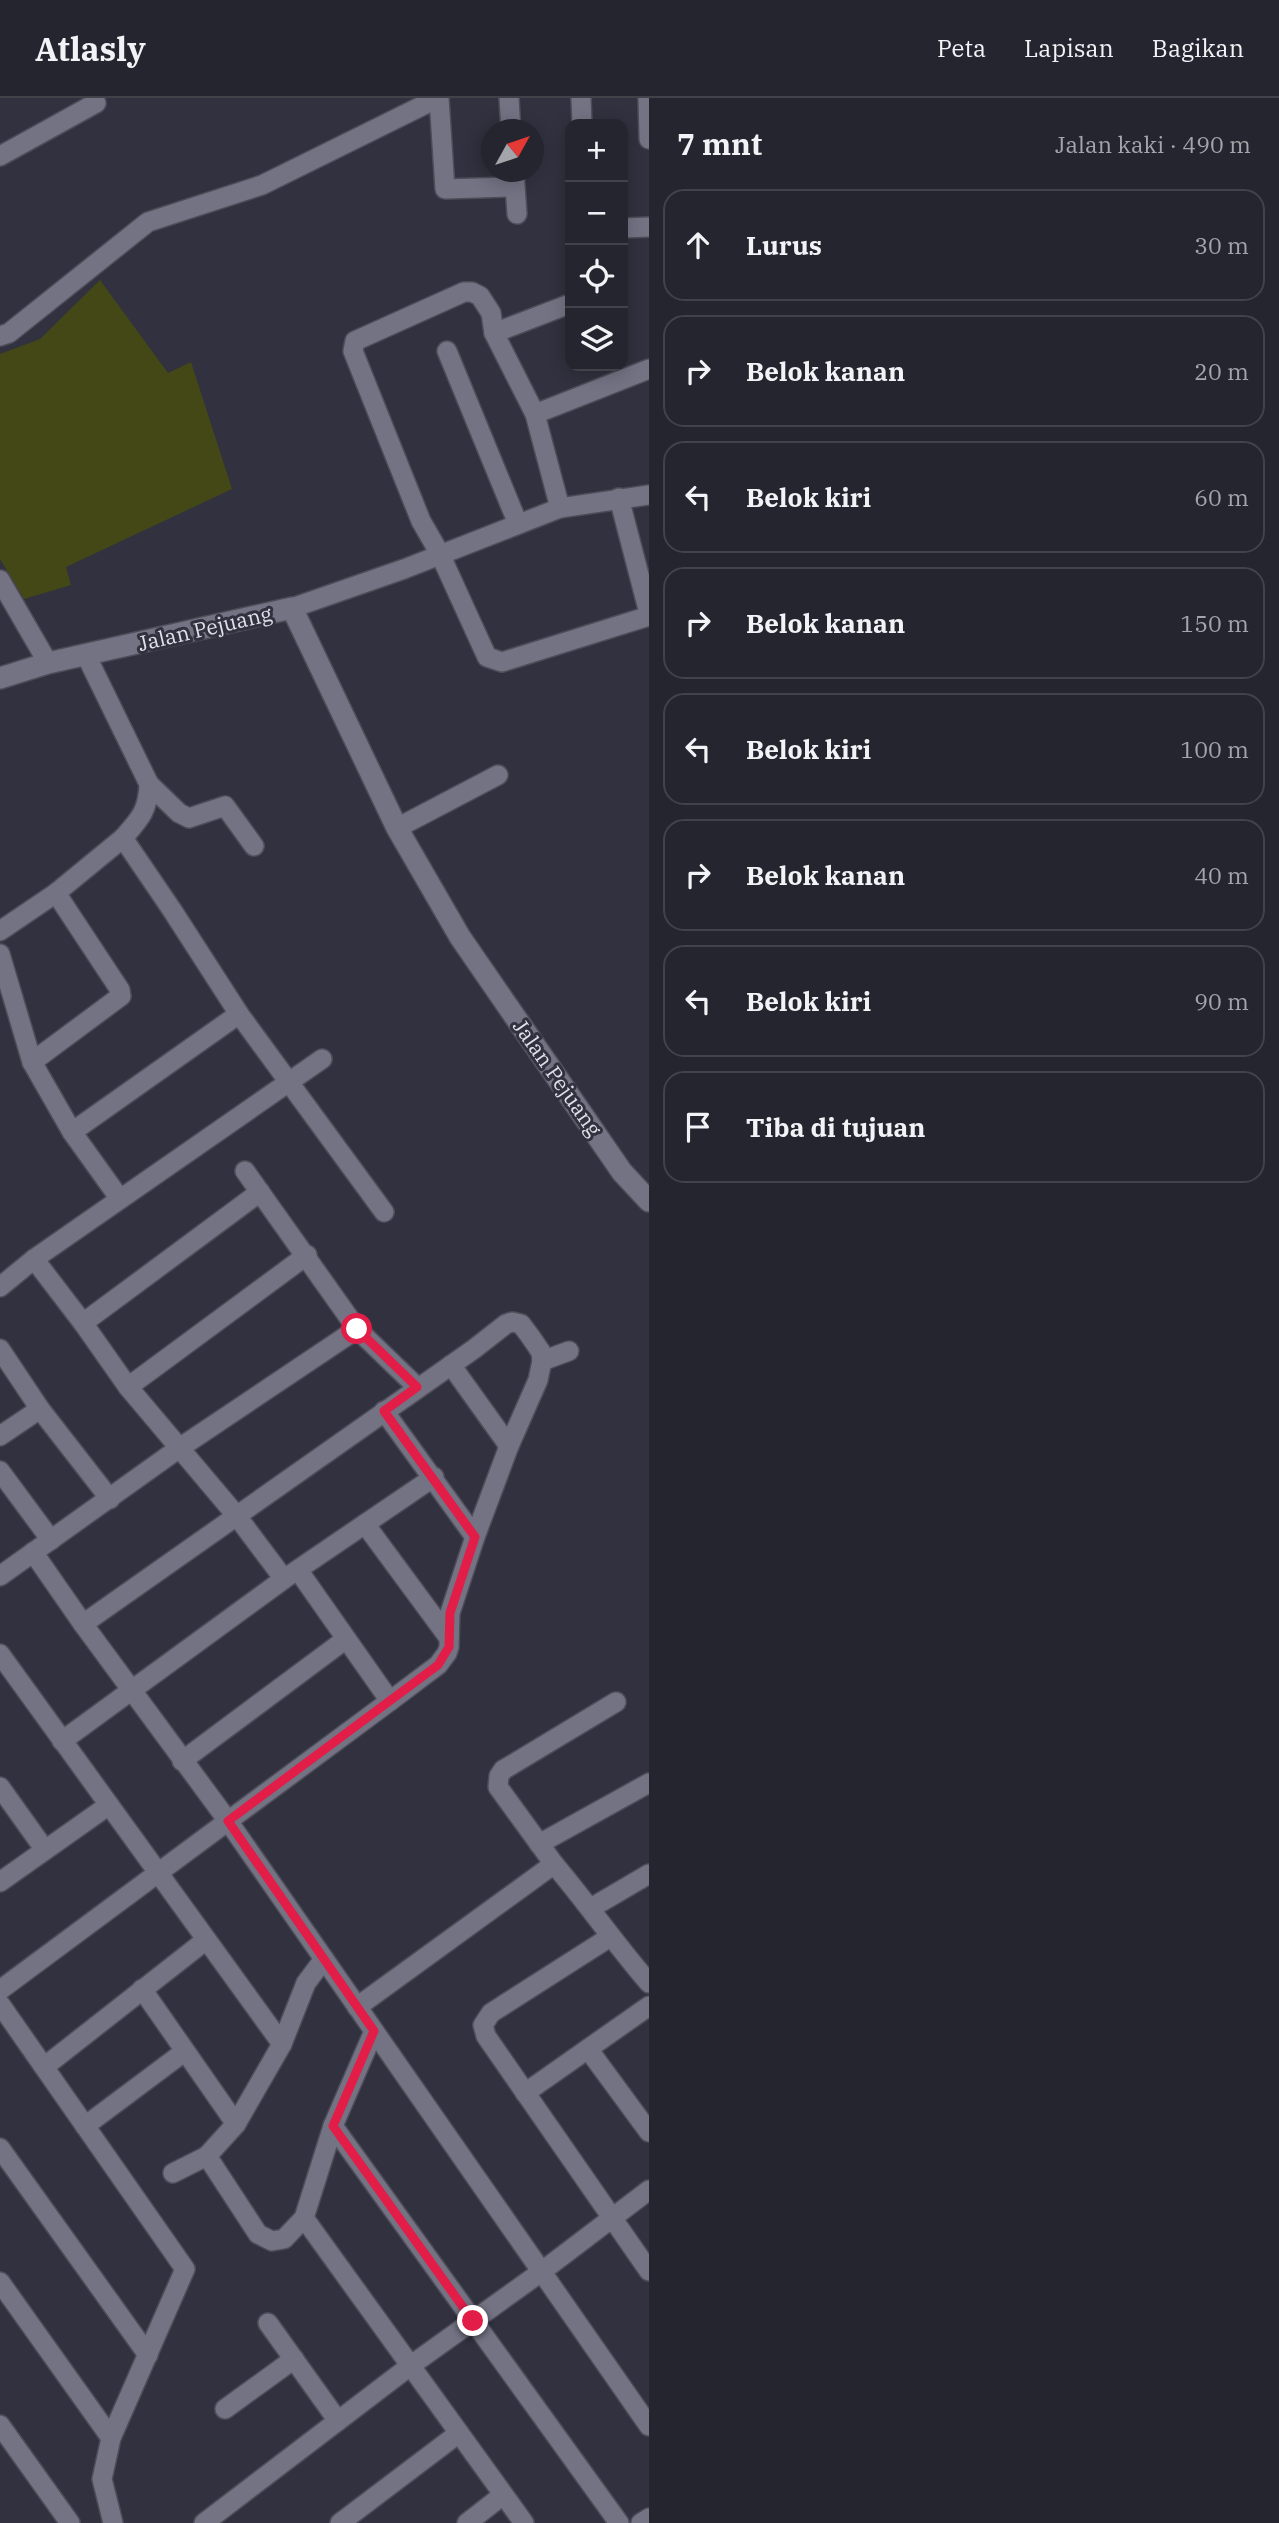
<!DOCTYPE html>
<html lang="id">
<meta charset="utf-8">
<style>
body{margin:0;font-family:"IBM Plex Serif",serif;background:#31313b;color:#f1f3f6}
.controls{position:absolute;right:21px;top:21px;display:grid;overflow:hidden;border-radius:14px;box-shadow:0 4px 18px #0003}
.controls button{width:63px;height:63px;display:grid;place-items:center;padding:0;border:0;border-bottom:2px solid #42424b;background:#25252f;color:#f1f3f6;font:35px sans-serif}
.compass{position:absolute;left:481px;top:21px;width:63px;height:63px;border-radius:50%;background:#25252f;box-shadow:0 4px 18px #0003;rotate:50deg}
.stop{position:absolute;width:21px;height:21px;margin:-16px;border:5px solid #e11d48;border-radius:50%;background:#fff}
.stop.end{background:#e11d48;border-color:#fff;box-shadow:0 2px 7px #0008}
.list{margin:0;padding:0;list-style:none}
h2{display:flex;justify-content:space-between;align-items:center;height:91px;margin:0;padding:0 28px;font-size:30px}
h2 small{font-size:23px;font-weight:400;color:#a3a5aa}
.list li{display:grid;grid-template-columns:46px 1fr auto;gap:21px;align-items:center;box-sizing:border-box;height:112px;margin:0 14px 14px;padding:0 14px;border:2px solid #42424b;border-radius:21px}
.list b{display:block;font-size:26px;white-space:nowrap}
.list em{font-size:23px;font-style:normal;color:#a3a5aa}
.icon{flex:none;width:38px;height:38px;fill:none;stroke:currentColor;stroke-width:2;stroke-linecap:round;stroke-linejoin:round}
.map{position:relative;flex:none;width:649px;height:2425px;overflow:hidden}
header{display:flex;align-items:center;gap:42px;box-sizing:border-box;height:98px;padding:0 35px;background:#25252f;border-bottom:2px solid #42424b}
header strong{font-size:33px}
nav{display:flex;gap:38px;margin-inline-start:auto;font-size:24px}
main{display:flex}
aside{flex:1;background:#25252f}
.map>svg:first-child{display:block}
.green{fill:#444817}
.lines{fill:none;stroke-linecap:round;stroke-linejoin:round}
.street-casing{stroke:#4d4c58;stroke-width:22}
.secondary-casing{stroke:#4d4c58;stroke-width:24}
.street{stroke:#747384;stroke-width:19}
.secondary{stroke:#747384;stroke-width:21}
.route{stroke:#e11d48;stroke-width:9}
.labels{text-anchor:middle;stroke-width:6;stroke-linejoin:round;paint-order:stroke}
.street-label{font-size:21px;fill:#e0e0e9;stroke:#31313f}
</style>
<header>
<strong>Atlasly</strong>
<nav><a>Peta</a><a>Lapisan</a><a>Bagikan</a></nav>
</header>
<main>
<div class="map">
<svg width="649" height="2425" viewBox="0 0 649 2425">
<rect width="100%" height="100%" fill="#31313f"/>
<path class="green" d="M100,182L168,275L191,264L232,391L66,469L71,487L24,501L0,461V256L40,241Z"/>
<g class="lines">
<defs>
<g id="street">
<path d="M439,0L445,91L511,89"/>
<path d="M509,0L511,32"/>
<path d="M581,0L582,26"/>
<path d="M648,0L649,41"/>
<path d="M0,58L96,5"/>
<path d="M514,74L517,116"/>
<path d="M623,130L649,129"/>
<path d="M494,235L567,207"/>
<path d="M0,238L9,235L148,124L262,87L438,0"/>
<path d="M447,253L518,426"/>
<path d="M535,316L649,271"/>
<path d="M619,400L649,515"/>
<path d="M560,410L535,316L494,235L491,215L480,198L472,194H464L355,243L353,253L421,423L440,456L487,559L502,564L649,518"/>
<path d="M0,482L48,565"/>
<path d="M292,510L404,471L560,410L649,397"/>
<path d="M86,557L149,686C148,713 140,721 123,740L172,812L239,916L384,1114"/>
<path d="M149,686L179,715L189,720L225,708L254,748"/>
<path d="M397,730L498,677"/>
<path d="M0,833L56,795L123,740"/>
<path d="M0,856L32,964L72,1034L120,1101"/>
<path d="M32,964L121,898L120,892L56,795"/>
<path d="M72,1034L239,916"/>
<path d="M245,1073L357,1231L417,1289"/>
<path d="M34,1161L83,1225L128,1289L236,1417L284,1481"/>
<path d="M0,1189L34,1161L322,961"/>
<path d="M83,1225L260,1094"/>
<path d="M0,1251L40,1311L110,1401"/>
<path d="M542,1263L569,1253"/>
<path d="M451,1267L509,1348"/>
<path d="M128,1289L307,1157"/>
<path d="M384,1313L475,1439"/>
<path d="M0,1338L40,1311"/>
<path d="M0,1373L51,1442"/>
<path d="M365,1426L449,1540"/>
<path d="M33,1454L83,1526L228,1723L649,2328"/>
<path d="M298,1472L390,1603"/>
<path d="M0,1478L178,1351L357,1231"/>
<path d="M0,1556L282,1946"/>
<path d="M62,1643L284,1481L434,1379"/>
<path d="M182,1663L346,1541"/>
<path d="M0,1689L45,1752"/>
<path d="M539,1746L649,1685"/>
<path d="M554,1766L498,1689L499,1678L503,1672L616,1604"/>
<path d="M0,1784L109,1707"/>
<path d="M591,1810L649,1776"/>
<path d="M610,1839L491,1915L483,1927L486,1938L649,2173"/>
<path d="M142,1891L236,2026"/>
<path d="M0,1892L390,1603L438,1567L447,1555L449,1549L450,1515L475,1439L509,1348L538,1282L542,1263L541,1254L530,1238L521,1226L512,1224L506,1226L474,1251L83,1526"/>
<path d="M0,1906L185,2171L111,2340L102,2381L113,2425"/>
<path d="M357,1909L554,1766C587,1805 616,1847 649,1885"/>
<path d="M374,1933L333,2028L304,2120L524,2425"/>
<path d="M588,1951L649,2034"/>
<path d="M44,1969L206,1842"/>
<path d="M525,1995L649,1908"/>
<path d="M85,2028L184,1954"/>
<path d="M333,2028L619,2425"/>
<path d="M0,2050L148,2257"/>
<path d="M207,2058L258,2136L272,2143L284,2141L304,2120"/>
<path d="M173,2075L207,2058L236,2026L282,1946L306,1885L324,1861"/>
<path d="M0,2184L111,2340"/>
<path d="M268,2225L338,2323"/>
<path d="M225,2311L294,2261"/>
<path d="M0,2327L70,2425"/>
<path d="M204,2425L410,2268L541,2174L649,2092"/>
<path d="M340,2425L459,2335"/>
<path d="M467,2425L503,2397"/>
<path d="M641,2425L649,2420"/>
</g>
<path id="secondary" d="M0,580L48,565L292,510L397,730L460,839L622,1074L649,1103"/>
</defs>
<use href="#street" class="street-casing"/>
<use href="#secondary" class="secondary-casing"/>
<use href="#street" class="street"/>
<use href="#secondary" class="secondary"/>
</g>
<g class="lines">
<path class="route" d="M357,1231L417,1289L384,1313L475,1439L450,1515L449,1549L438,1567L228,1723L374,1933L333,2028L473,2223"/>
</g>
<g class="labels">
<g class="street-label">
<text transform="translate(205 531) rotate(-13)" y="7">Jalan Pejuang</text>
<text transform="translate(557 980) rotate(55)" y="7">Jalan Pejuang</text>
</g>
</g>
</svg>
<div class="controls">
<button>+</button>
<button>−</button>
<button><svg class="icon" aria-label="locate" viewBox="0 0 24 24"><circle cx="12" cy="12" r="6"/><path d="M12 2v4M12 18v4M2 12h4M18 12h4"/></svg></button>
<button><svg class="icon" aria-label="layers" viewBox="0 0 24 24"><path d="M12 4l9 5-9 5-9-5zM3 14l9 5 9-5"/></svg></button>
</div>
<svg class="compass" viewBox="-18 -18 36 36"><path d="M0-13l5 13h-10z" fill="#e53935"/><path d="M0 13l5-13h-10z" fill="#a3a5aa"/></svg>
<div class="stop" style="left:357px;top:1231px"></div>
<div class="stop end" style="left:473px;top:2223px"></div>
</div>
<aside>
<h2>7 mnt<small>Jalan kaki · 490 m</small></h2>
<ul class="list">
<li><svg class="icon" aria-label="ahead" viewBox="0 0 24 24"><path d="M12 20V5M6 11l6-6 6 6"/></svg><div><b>Lurus</b></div><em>30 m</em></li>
<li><svg class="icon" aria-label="right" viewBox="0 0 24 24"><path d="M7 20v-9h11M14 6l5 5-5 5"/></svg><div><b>Belok kanan</b></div><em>20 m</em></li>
<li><svg class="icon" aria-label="left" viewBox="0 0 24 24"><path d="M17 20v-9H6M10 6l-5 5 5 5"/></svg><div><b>Belok kiri</b></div><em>60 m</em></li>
<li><svg class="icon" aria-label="right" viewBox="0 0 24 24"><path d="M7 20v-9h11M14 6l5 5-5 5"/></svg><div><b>Belok kanan</b></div><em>150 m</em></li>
<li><svg class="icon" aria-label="left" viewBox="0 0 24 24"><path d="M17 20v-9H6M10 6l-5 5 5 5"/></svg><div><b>Belok kiri</b></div><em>100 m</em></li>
<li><svg class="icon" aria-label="right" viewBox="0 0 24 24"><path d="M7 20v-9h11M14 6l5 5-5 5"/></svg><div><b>Belok kanan</b></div><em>40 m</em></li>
<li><svg class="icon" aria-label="left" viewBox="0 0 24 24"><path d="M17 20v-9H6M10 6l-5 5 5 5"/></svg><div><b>Belok kiri</b></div><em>90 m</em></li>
<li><svg class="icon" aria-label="arrive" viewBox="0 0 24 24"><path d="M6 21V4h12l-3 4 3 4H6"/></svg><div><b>Tiba di tujuan</b></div></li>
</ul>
</aside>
</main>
